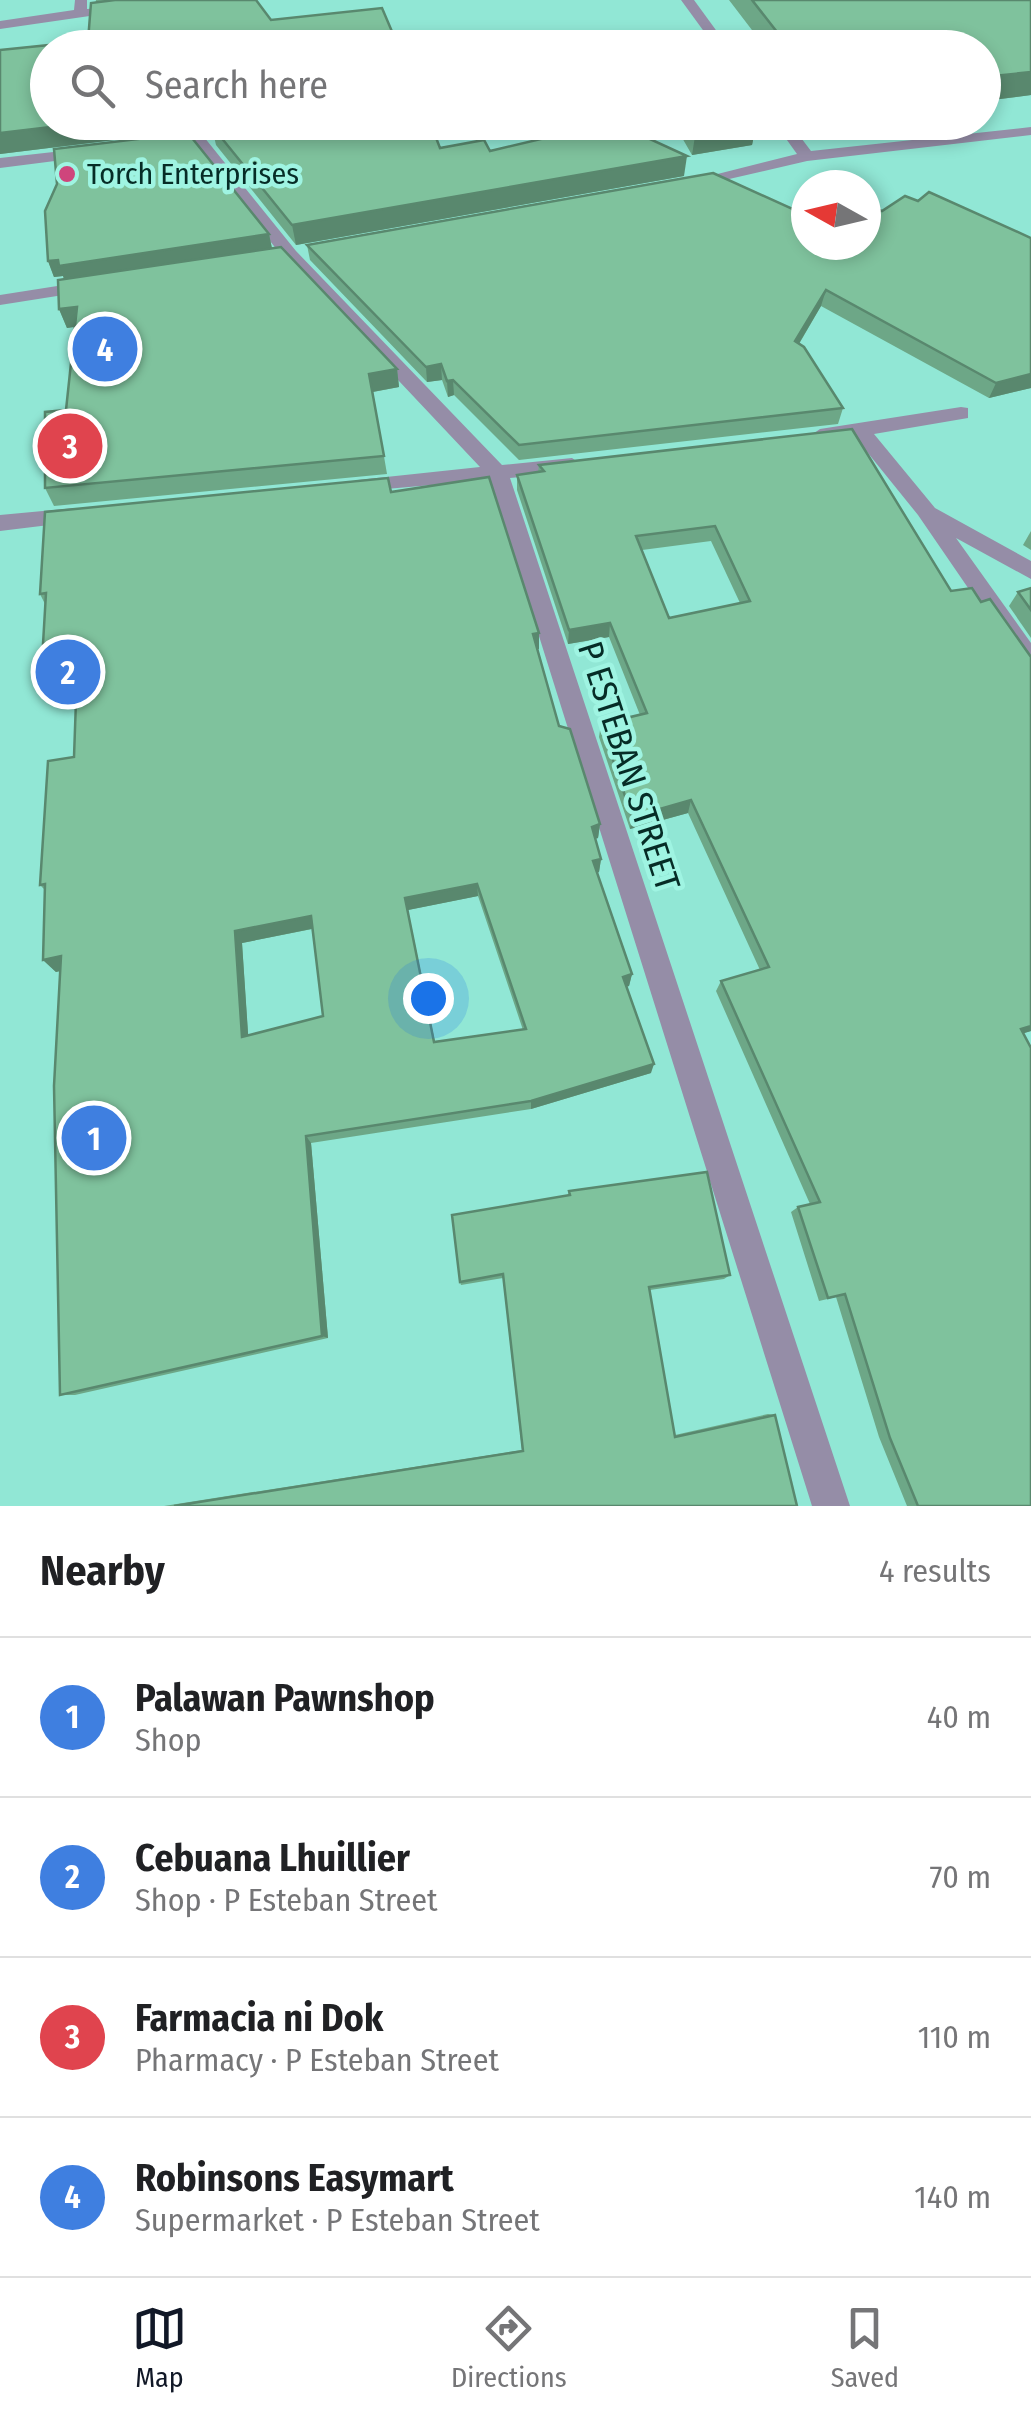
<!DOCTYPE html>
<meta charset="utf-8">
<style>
body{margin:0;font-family:"Fira Sans Condensed",sans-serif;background:#f2f2f2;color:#202124}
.compass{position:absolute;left:791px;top:170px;width:90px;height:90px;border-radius:50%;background:#fff;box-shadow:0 5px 15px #0003;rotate:278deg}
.you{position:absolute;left:428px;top:998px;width:35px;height:35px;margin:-25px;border:8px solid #fff;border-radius:50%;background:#1a73e8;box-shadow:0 0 0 15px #1a73e833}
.badge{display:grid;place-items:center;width:65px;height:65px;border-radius:50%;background:#111827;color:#fff;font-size:32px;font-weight:700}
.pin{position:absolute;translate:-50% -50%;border:5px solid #fff;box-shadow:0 2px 10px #0006}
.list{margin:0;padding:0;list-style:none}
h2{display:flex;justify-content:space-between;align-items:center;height:130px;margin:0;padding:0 40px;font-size:42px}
h2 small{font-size:32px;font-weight:400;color:#757577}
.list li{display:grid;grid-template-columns:65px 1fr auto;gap:30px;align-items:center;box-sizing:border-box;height:160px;padding:0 40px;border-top:2px solid #e0e0e0}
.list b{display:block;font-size:38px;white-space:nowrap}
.list p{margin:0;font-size:32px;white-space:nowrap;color:#757577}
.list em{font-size:32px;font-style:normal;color:#757577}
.icon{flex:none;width:55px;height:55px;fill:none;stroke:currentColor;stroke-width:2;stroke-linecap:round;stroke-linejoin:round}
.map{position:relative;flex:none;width:1031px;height:1506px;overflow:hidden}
.search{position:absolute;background:#fff;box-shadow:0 5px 15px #0003;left:30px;right:30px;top:30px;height:110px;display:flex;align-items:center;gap:25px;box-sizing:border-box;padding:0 35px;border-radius:55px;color:#757577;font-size:38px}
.sheet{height:770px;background:#fff}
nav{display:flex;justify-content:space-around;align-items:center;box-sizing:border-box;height:140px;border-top:2px solid #e0e0e0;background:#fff;font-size:28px;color:#757577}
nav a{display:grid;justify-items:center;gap:5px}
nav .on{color:#111827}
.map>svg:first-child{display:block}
.built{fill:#7adac6}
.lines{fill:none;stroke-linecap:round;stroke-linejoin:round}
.minor{fill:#958da7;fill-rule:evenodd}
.wall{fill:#6da787;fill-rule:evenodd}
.shaded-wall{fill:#59886e}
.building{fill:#7fc29d;stroke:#59886e;stroke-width:2.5;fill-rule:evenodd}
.poi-dot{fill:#cf457c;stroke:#9ff4e2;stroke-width:4}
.labels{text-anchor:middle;stroke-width:9;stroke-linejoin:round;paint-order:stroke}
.far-poi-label{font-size:30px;fill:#062c26;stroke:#9ff4e2;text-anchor:start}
.street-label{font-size:35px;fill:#062c26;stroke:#9ff4e2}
</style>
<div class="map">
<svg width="1031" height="1506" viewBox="0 0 1031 1506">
<rect width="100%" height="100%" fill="#91e7d5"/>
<path class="built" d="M803,123H802H961L816,140Z"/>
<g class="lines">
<g class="minor">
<path d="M75,0H87V9L125,6L131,10L0,29V21L74,10Z"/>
<path d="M681,0H694L729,48H716Z"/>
<path d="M774,122H789L811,151L1031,127V135L807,161L690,188L682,183L797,154Z"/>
<path d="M194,137H204L296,251L502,465L572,458L582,465L572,472L510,478L850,1506H812L490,480L351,492V482L358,480L480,467L284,259L194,143Z"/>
<path d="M89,148L97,153L94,156L0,168V158Z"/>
<path d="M89,281L95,282V290L0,305V295Z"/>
<path d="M961,407L968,408V418L874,434L935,508L1031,561V579L956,538L1031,643V670L1023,668L918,515L855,437L820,443L810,436L820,429Z"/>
<path d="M75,508L86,516L82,521L0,531V515Z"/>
</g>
</g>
<g class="wall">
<path d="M96,0H256L48,122H430L440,148L490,151L684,176L296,245L216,145L212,128L0,154V50L88,41Z"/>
<path d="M729,0H1031V95L984,101V48H643V45L755,34Z"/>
<path d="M673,122H772L771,124L756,126L752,145L692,155Z"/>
<path d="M57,184L269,234L272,248L397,369L399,387L373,392L387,474L54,506L45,488L66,410L75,327L67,328L59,309L64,279L63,276L54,277L48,261Z"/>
<path d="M918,201L1031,238V388L989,398L821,306L799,344L843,408L838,424L519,460L454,395L448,397L442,380L427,382L310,260L307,245H866L882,211Z"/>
<path d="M539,465L951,591L981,602L1031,657V1031L1023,1033L1031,1506H907L879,1437L836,1297L819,1301L791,1212L798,1207L810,1204L716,991L721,981L760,970L688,813L630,829L599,737L601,724L640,715L609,637L568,644L517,490V475L538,472ZM711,541L740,603L669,618L642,550Z"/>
<path d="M391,492L539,633L538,649L559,726L600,824L598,838L595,839L601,859L599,872L597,873L632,974L629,986L626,987L651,1073L531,1109L311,1143L328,1338L75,1395H60V971L56,972L43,960L45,890L40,885L74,757L76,690L51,694L41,678L45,604L40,594ZM478,896L523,1030L435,1042L408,910ZM312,929L323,1016L248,1035L242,943Z"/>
<path d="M1031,531V550L1023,545Z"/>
<path d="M1031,588V638L1009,606L1018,592Z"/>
<path d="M569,1191L730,1275L724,1279L650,1290L675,1435L768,1414L775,1415L797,1506H164L522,1450L503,1278L461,1285L460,1282L568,1196Z"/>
</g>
<g class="shaded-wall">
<path d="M1031,72V95L984,101V77Z"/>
<path d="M93,122H261L211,125L212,128L0,154V133Z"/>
<path d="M738,122H772L771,124L756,126L752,145L692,155L696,130Z"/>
<path d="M687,156L684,176L296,245L292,225Z"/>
<path d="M269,234L272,249L65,281L63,276L54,277L48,261Z"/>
<path d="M826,290L821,306L791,357L795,341Z"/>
<path d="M77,307L84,325L67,328L59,309Z"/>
<path d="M441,364L442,380L427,382L426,367Z"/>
<path d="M397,369L399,387L372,392L369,374Z"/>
<path d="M1031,374V388L989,398L996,383Z"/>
<path d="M453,380L454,395L448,397L447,381Z"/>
<path d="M610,623L609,637L568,644L569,630Z"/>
<path d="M539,633V649L533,650V634Z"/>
<path d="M77,672L86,688L51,694L41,678Z"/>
<path d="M691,800L688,813L630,829L632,817Z"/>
<path d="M600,824L598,838L590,840L592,827Z"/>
<path d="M601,859L599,872L591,874L593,861Z"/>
<path d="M477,884L478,896L408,910L405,898Z"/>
<path d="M311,916L316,928L242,943L249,1047L242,1037L235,931Z"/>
<path d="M61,956L72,968L56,972L43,960Z"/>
<path d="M632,974L629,986L620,988L623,977Z"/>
<path d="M1031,1026V1031L1009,1038L1021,1029Z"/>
<path d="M654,1064L651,1073L531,1109V1101Z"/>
<path d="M306,1136L311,1143L328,1338L322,1336Z"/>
</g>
<g class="building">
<path d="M115,0H256L271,20L382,8L399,48H48V122H93L0,133V50L88,41L91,3Z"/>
<path d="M752,0H1031V72L984,77V48H644L643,45L777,32Z"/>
<path d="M230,122H430L440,148L484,140L490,151L613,122L687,156L292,225L211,125Z"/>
<path d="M691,122H742L696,130Z"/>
<path d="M188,133L269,234L59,266L58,260L48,261L45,211L57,184L54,149Z"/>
<path d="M713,173L806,215V245H866V214L873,208L882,211L905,196L918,201L929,192L1031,238V374L996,383L826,290L795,341L804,347L843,408L519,445L453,380L447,381L441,364L426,367L307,245Z"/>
<path d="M281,247L397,369L369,374L384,456L45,488V412L66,410L77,307L59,309L58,280Z"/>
<path d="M852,429L951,591L972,588L981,602L990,599L1031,657V1026L1021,1029L1031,1048V1506H918L890,1438L845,1294L828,1298L798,1207L820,1202L721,981L769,967L691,800L632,817L601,724L647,713L610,623L569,630L517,475L544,471L539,465ZM715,526L750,601L669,618L636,536Z"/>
<path d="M489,477L539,633L533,634L559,726L570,729L600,824L592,827L601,859L593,861L632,974L623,977L654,1064L531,1101L306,1136L322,1336L60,1395L54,1086L61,956L43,960L45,884L40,885L48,761L74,757L77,672L41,678L46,593L40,594L45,512L388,478L391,492ZM477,884L526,1029L434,1042L405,898ZM311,916L323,1016L242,1037L235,931Z"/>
<path d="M1031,588V610L1018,592Z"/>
<path d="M707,1172L730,1275L649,1287L675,1437L775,1415L797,1506H174L523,1451L503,1274L460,1282L452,1215L570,1195L569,1191Z"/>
</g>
<circle class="poi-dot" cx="67" cy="174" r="10"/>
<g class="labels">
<g class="far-poi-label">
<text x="87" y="184">Torch Enterprises</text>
</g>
<g class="street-label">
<text transform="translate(629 766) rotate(72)" y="12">P ESTEBAN STREET</text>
</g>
</g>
</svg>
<svg class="compass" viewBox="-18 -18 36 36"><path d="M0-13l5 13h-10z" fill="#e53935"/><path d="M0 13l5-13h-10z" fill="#757577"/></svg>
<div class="you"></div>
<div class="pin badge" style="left:94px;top:1138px;background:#3f7fe0">1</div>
<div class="pin badge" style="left:68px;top:672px;background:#3f7fe0">2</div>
<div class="pin badge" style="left:70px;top:446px;background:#e0444e">3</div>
<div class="pin badge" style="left:105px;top:349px;background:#3f7fe0">4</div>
<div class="search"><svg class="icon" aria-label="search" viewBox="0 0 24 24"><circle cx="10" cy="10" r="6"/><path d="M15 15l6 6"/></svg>Search here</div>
</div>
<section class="sheet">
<h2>Nearby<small>4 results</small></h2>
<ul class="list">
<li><span class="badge" style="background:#3f7fe0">1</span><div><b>Palawan Pawnshop</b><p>Shop</p></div><em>40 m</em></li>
<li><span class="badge" style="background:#3f7fe0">2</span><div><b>Cebuana Lhuillier</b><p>Shop · P Esteban Street</p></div><em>70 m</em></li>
<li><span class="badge" style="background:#e0444e">3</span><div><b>Farmacia ni Dok</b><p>Pharmacy · P Esteban Street</p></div><em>110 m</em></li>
<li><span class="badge" style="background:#3f7fe0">4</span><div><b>Robinsons Easymart</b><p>Supermarket · P Esteban Street</p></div><em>140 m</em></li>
</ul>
</section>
<nav>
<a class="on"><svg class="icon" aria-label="map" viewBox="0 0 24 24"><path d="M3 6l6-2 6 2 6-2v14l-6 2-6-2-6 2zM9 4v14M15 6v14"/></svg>Map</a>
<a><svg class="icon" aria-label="directions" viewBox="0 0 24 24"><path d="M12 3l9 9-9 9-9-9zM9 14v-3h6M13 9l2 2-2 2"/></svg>Directions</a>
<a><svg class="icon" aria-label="saved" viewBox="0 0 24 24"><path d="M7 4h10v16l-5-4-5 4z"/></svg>Saved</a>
</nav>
